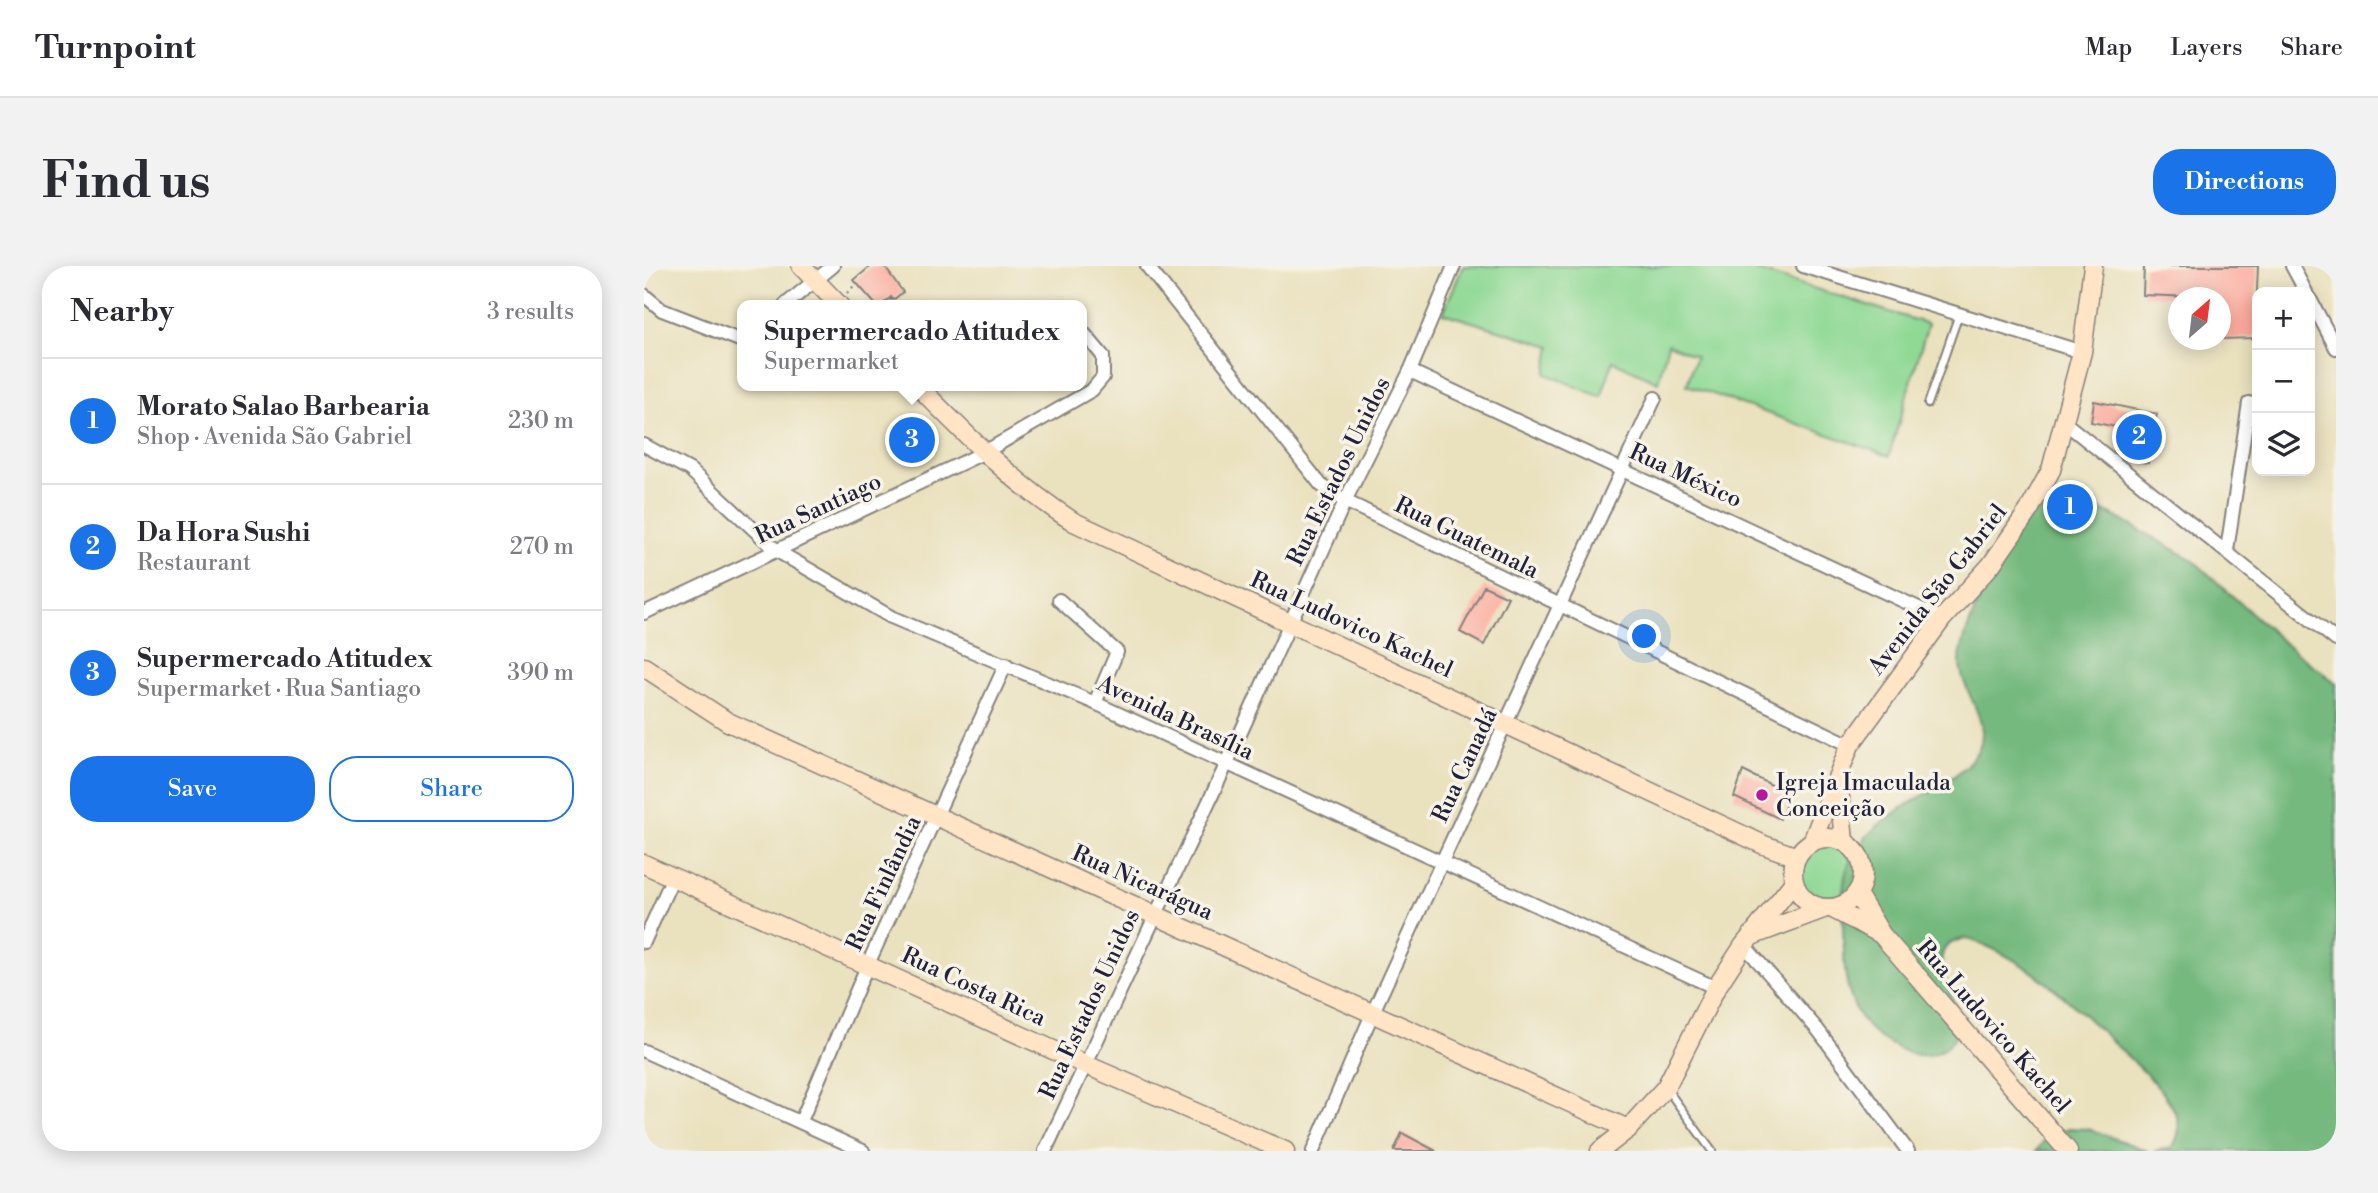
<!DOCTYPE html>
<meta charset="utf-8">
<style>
body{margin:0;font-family:"Libre Bodoni",serif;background:#f2f2f3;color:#2b2b33}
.controls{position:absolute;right:21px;top:21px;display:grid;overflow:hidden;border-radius:14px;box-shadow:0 4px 18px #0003}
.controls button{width:63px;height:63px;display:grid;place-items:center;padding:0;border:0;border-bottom:2px solid #e1e1e2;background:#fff;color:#2b2b33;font:35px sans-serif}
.compass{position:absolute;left:1524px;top:21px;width:63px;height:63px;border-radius:50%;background:#fff;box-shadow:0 4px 18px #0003;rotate:28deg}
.you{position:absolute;left:1001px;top:371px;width:24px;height:24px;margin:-18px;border:5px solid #fff;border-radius:50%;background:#1a73e8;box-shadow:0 0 0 10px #1a73e833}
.badge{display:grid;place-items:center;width:46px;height:46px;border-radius:50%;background:#1a73e8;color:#fff;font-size:23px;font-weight:700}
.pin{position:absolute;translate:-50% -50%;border:4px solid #fff;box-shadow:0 2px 7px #0006}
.popup{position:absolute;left:93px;top:34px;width:350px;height:91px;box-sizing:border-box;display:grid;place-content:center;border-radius:14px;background:#fff;filter:drop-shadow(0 2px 5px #0005);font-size:23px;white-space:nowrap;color:#7c7c81}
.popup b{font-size:26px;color:#2b2b33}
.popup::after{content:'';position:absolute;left:50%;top:100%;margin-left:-14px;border:14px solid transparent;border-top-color:#fff}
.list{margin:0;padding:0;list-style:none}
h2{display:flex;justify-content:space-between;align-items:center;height:91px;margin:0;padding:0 28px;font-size:30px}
h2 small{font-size:23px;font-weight:400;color:#7c7c81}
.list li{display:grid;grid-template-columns:46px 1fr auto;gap:21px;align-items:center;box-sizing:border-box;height:126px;padding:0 28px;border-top:2px solid #e1e1e2}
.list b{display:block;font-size:26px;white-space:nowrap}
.list p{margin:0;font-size:23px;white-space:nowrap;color:#7c7c81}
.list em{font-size:23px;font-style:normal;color:#7c7c81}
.actions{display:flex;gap:14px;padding:21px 28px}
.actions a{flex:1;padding:16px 0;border:2px solid #1a73e8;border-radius:28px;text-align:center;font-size:24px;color:#1a73e8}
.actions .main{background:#1a73e8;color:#fff}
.icon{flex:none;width:38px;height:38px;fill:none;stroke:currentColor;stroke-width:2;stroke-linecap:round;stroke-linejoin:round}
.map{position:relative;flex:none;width:1692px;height:885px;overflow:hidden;border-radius:28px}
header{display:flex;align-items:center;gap:42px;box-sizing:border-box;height:98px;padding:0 35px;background:#fff;border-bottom:2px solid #e1e1e2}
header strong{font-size:33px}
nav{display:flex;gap:38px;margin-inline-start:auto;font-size:24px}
.intro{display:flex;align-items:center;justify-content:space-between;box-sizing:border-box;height:168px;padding:0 42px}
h1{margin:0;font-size:49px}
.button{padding:18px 32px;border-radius:28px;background:#1a73e8;color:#fff;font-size:24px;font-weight:700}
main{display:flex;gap:42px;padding:0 42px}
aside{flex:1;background:#fff;border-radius:28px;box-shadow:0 4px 18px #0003}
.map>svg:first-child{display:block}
.green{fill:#90d995;stroke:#597e68;stroke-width:2}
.forest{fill:#74b97e;stroke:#4b6e5c;stroke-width:2}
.building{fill:#fca99b}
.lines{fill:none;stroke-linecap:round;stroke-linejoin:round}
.lane-casing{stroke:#86827c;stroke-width:10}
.street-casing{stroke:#86827c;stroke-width:16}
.secondary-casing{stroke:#86827c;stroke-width:21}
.path{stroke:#86827c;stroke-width:2.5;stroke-dasharray:2 5;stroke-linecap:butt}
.lane{stroke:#fff;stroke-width:6}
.street{stroke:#fff;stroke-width:12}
.secondary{stroke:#ffe4c6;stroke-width:18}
.poi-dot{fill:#b5179e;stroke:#f7f3e8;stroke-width:2.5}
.labels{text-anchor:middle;stroke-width:7;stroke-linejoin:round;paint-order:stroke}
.street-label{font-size:23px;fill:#22223b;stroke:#f7f3e8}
.poi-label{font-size:23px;fill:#22223b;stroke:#f7f3e8;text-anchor:start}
</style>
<header>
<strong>Turnpoint</strong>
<nav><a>Map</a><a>Layers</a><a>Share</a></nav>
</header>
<div class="intro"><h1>Find us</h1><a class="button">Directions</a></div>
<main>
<aside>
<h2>Nearby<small>3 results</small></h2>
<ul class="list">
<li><span class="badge">1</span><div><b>Morato Salao Barbearia</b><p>Shop · Avenida São Gabriel</p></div><em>230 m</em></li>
<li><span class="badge">2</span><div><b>Da Hora Sushi</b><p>Restaurant</p></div><em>270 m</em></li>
<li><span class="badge">3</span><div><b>Supermercado Atitudex</b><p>Supermarket · Rua Santiago</p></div><em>390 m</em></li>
</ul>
<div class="actions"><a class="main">Save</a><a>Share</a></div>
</aside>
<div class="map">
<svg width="1692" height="885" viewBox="0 0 1692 885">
<rect width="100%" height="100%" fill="#f7f3e8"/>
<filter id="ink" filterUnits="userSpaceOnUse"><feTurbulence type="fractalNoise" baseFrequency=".0143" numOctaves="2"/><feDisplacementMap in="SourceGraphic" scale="14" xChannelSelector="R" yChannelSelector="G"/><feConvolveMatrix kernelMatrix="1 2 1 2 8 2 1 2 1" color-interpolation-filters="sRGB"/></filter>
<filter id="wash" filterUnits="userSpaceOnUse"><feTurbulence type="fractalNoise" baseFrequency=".00686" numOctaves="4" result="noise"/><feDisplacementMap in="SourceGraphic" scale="28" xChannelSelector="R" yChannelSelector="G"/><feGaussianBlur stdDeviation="1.57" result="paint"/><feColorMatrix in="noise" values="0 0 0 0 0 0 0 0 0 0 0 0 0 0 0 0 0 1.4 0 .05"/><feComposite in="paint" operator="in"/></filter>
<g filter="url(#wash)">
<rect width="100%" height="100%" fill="#eae1be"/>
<g class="green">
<path d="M819,0H1098L1284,58L1245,190L1043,119L1052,90L1024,78L1014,116L969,95L957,131L902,108L907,80L799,47Z"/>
<circle cx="1183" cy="607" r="29"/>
</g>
<g class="forest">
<path d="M1423,231L1440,236L1472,251L1549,294L1639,376L1692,417V885H1510L1528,882C1534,872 1537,863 1533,851C1523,825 1498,804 1478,785C1432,741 1384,691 1321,672C1315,674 1306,676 1302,681C1280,710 1346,760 1294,786C1274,796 1250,781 1235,771C1208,752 1200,716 1200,686C1199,662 1197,635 1201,611C1209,570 1251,545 1284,527C1304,516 1325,502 1335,482C1348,455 1316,423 1316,396C1316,362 1368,262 1393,240C1401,233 1413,233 1423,231Z"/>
<path d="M1425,862L1445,863L1504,885H1392L1403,871Z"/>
</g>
<g id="blocks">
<g class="building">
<path d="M227,0H240L259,26L249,34L247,31L238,39H232L210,14Z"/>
<path d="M1500,0H1614L1611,72L1577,73V32L1499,29Z"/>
<path d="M1450,135L1513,148L1504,197L1488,194L1480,178L1483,163L1447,156Z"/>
<path d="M268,151L285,166L268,182L253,166Z"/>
<path d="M840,320L864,331L840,379L816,366Z"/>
<path d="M1099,505L1146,528L1136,553L1090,531Z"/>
<path d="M758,867L792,885H750Z"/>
</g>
</g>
</g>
<g filter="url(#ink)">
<use href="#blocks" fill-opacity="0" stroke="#86827c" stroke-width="2"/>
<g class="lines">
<defs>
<g id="lane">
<path d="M1284,138L1315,48"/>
<path d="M1022,822L1068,885"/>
</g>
<g id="street">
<path d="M503,0L677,219L701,235L1206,479"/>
<path d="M1159,0L1438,86"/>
<path d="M1648,0L1662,26"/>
<path d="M0,29L18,44L98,75"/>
<path d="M1666,33L1692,82"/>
<path d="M141,39L189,0"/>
<path d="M766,105L1298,353"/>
<path d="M1420,156L1692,374"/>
<path d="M0,179L46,204L133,285L247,351L451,437L1072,722"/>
<path d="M1583,284L1605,137"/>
<path d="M415,334L473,386L451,437"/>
<path d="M0,347L339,187L448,124L459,111V90L438,65"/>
<path d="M0,676L29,611"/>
<path d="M1100,679L1174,764L1264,885"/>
<path d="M0,785L219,885"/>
<path d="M157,855L224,698L362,398"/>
<path d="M401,885L583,497L701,235L766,105L810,0"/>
<path d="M669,885L729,746L1011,132"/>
</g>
<g id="secondary">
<path d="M157,0L195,39"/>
<path d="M274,120C323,170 370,218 430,256L1120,579L1153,591"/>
<path d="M0,401L84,456L984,863"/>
<path d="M1194,510L1200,576"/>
<circle cx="1184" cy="607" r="35"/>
<path d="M1168,576L1206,479L1298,353L1347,299L1385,244L1407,204L1438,86L1449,0"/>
<path d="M0,598L440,798L641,885"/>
<path d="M1213,628L1237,668L1424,885"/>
<path d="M1187,642L1237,668"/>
<path d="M1110,669L1182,642"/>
<path d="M956,885L984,863L1022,821L1072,722L1100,679L1150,616"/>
</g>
</defs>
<use href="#lane" class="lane-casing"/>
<use href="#street" class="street-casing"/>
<use href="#secondary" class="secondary-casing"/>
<g class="path">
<path d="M203,27L210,20"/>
<path d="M246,33L252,39"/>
</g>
<use href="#lane" class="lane"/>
<use href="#street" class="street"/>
<use href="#secondary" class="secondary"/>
</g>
</g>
<circle class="poi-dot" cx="1118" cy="529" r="7"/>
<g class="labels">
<g class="street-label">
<text transform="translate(694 205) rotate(-64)" y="8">Rua Estados Unidos</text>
<text transform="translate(1042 209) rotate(25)" y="8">Rua México</text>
<text transform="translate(174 242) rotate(-25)" y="8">Rua Santiago</text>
<text transform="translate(823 271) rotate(26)" y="8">Rua Guatemala</text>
<text transform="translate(1293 323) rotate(-52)" y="8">Avenida São Gabriel</text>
<text transform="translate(708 358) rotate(25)" y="8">Rua Ludovico Kachel</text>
<text transform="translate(532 451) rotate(25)" y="8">Avenida Brasília</text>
<text transform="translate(820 499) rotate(-65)" y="8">Rua Canadá</text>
<text transform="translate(499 616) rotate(24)" y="8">Rua Nicarágua</text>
<text transform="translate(239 617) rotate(-65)" y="8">Rua Finlândia</text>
<text transform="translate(330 720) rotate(25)" y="8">Rua Costa Rica</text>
<text transform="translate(445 738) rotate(-65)" y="8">Rua Estados Unidos</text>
<text transform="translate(1350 760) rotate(49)" y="8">Rua Ludovico Kachel</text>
</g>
<g class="poi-label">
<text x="1132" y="524">Igreja Imaculada<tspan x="1132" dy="26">Conceição</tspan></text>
</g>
</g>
</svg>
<div class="controls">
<button>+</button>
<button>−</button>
<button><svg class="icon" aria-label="layers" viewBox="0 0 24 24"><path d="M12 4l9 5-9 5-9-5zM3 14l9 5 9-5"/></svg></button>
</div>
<svg class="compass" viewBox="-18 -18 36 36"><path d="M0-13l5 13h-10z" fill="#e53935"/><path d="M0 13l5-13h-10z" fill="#7c7c81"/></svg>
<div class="you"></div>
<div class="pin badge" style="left:1426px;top:241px">1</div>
<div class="pin badge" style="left:1495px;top:171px">2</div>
<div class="pin badge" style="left:268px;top:174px">3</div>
<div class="popup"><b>Supermercado Atitudex</b>Supermarket</div>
</div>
</main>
